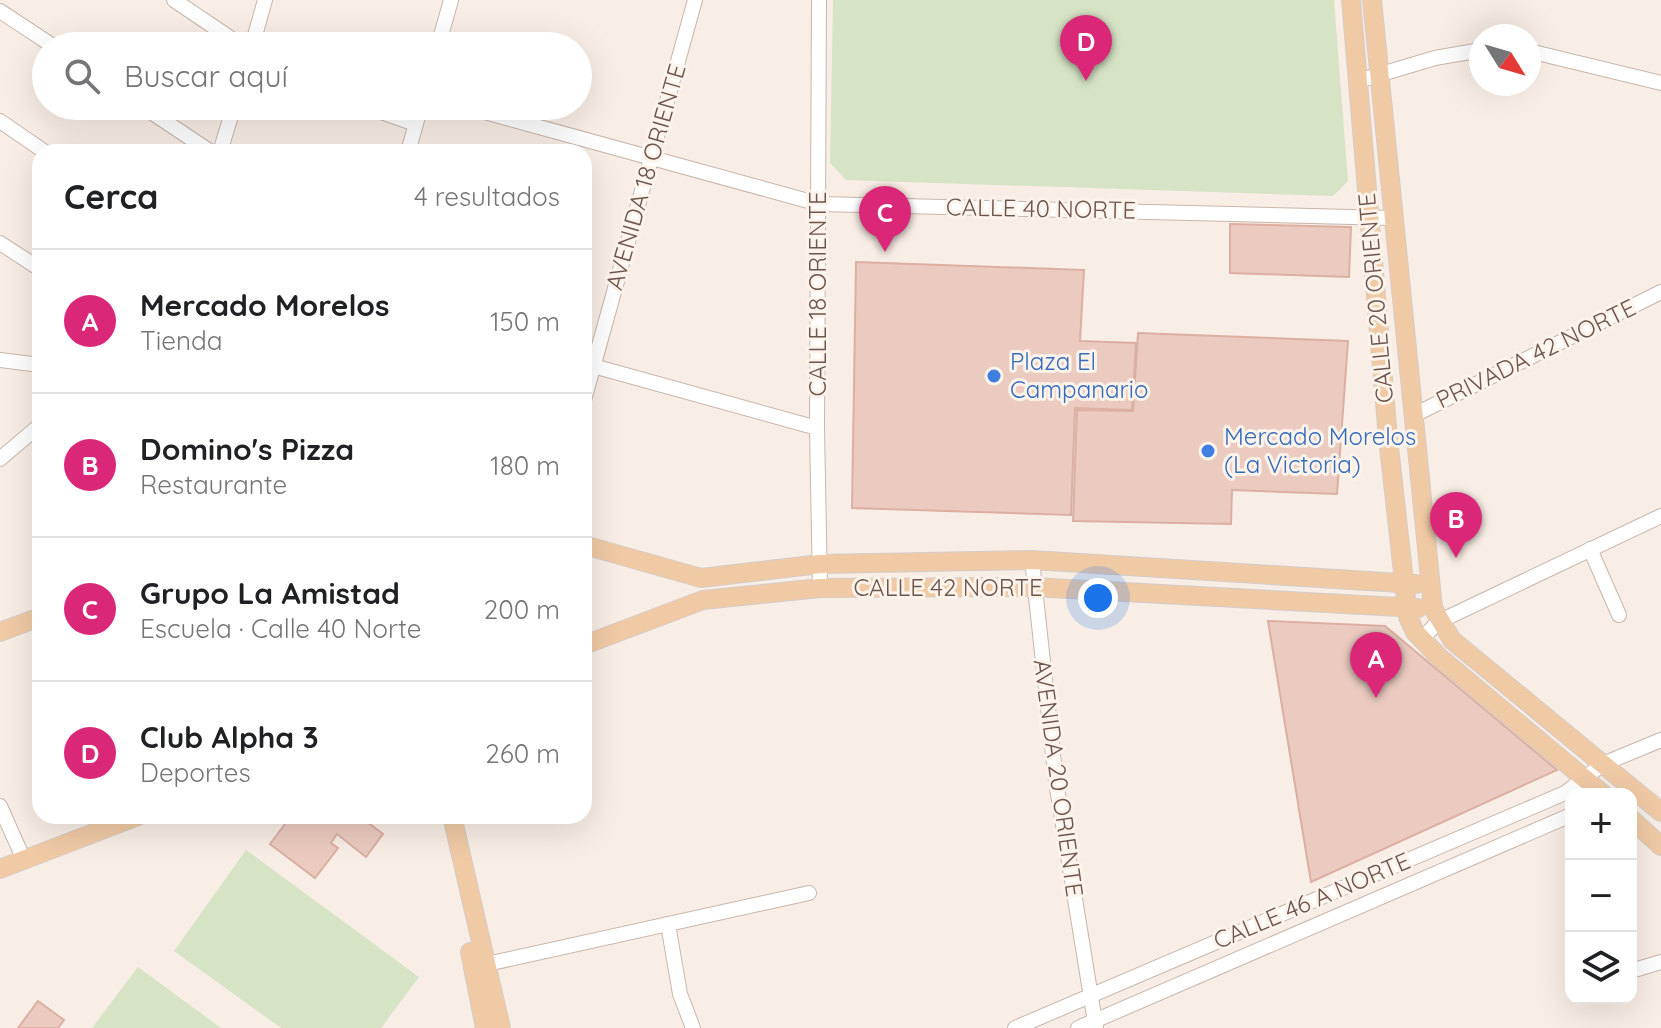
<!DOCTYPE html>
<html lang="es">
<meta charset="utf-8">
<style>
body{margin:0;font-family:Quicksand,sans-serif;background:#f6f6f6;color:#202124}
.controls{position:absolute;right:24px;bottom:24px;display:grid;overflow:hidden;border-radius:16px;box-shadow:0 8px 32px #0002}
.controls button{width:72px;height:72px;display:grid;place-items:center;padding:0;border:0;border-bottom:2px solid #e0e0e0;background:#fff;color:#202124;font:40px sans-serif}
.compass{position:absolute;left:1469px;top:24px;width:72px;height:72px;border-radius:50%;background:#fff;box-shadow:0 8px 32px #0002;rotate:127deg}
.you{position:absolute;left:1098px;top:598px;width:28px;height:28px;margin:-20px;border:6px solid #fff;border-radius:50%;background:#1a73e8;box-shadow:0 0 0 12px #1a73e833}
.badge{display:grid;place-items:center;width:52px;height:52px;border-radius:50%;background:#db2777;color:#fff;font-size:26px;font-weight:700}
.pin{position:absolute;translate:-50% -66px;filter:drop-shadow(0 2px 4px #0008)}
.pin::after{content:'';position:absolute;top:42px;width:28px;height:24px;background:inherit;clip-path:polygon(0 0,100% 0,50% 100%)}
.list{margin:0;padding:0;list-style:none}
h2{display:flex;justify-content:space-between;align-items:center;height:104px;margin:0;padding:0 32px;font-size:34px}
h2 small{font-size:26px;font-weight:400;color:#757577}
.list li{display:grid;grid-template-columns:52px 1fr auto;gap:24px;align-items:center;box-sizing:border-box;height:144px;padding:0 32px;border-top:2px solid #e0e0e0}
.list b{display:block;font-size:30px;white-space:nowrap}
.list p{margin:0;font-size:26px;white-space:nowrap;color:#757577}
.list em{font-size:26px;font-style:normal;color:#757577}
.icon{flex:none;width:44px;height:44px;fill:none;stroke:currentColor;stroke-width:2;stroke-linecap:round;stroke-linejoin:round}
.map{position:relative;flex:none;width:1661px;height:1028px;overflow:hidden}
.search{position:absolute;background:#fff;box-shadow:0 8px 32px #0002;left:32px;top:32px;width:560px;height:88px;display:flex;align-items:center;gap:20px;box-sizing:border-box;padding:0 28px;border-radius:44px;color:#757577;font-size:30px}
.panel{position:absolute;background:#fff;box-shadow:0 8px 32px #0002;left:32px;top:144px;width:560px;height:680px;border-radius:24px}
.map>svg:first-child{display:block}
.green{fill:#d6e4c5}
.building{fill:#ebcbc0;stroke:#dbb0a2;stroke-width:2}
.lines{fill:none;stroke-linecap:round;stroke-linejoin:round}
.minor-casing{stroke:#c8b6ac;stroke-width:16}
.major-casing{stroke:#d4ccca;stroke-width:20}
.minor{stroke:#fff;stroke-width:14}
.major{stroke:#f0caa5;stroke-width:18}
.shop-dot{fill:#3f7fe0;stroke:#fcf3ea;stroke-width:3}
.labels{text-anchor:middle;stroke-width:6;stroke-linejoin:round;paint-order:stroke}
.street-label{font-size:24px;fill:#6e554d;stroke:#fcf3ea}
.shop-label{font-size:24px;fill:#366cbe;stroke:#fcf3ea;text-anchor:start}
</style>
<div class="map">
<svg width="1661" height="1028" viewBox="0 0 1661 1028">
<rect width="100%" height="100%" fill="#f9eee5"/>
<g class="green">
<path d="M833,0H1334L1348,181L1333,196L846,180L830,163Z"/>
<path d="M246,850L419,977L381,1028H281L174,951Z"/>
<path d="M138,967L221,1028H92Z"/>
</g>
<g class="building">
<path d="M1230,224L1351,227L1349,277L1230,273Z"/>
<path d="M856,262L1084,270L1080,341L1136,343L1132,410L1075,408L1071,515L852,508Z"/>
<path d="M1138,333L1348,341L1337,494L1232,490L1231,524L1073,521L1077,410L1133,411Z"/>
<path d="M1268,621L1385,626L1557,770L1311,882Z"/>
<path d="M291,816H359L383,834L366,857L337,834L331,843L338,848L315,878L270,844Z"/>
<path d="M38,1001L64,1020L58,1028H18Z"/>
</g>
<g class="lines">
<defs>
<g id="minor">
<path d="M174,0L242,46"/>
<path d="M819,0L817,428L820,588"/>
<path d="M0,11L53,46"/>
<path d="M252,46L265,0"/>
<path d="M438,46L451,0"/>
<path d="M1529,51L1661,83"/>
<path d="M1358,81L1435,58L1481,50"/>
<path d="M142,106L211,152"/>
<path d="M364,106L415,124"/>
<path d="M463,106L819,204L1392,218"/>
<path d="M0,121L45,152"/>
<path d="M220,152L234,106"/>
<path d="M408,152L421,106"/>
<path d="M0,243L40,269"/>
<path d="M0,360L40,365"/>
<path d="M586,364L817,428"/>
<path d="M584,400L695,0"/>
<path d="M1412,416L1661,292"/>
<path d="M0,459L40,425"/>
<path d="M1590,549L1619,615"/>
<path d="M1032,560L1056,782L1096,1028"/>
<path d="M1421,640L1438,622L1661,516"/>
<path d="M0,806L24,860"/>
<path d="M668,924L680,994L693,1028"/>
<path d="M478,966L809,893"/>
<path d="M1631,971L1661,962"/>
<path d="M1015,1028L1565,793L1603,764L1661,740"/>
<path d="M1078,1028L1571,815"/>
</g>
<g id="major">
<path d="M1351,0L1388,438L1408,617L1415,632L1439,657L1603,794"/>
<path d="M1372,0L1433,608L1452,640L1661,812"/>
<path d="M584,545L701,578L820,564L1032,560L1416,584"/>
<path d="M0,632L40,617"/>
<path d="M584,645L703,600L820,588L1033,587L1418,608"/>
<path d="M452,816L501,1028"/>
<path d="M1631,819L1661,846"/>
<path d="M0,869L138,816"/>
<path d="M470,952L485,1028"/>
</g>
</defs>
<use href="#minor" class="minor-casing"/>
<use href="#major" class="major-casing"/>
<use href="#minor" class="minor"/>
<use href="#major" class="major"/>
</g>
<g class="shop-dot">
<circle cx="994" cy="376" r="8"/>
<circle cx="1208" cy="451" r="8"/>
</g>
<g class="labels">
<g class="street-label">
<text transform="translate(646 177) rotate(-74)" y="8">AVENIDA 18 ORIENTE</text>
<text transform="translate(1041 209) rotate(1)" y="8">CALLE 40 NORTE</text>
<text transform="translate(818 294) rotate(-90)" y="8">CALLE 18 ORIENTE</text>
<text transform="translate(1376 298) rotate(-95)" y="8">CALLE 20 ORIENTE</text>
<text transform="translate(1536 354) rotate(-26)" y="8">PRIVADA 42 NORTE</text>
<text x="948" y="596">CALLE 42 NORTE</text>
<text transform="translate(1058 778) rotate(82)" y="8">AVENIDA 20 ORIENTE</text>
<text transform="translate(1312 901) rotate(-23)" y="8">CALLE 46 A NORTE</text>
</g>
<g class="shop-label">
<text x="1010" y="370">Plaza El<tspan x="1010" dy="28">Campanario</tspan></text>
<text x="1224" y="445">Mercado Morelos<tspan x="1224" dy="28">(La Victoria)</tspan></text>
</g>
</g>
</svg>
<div class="controls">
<button>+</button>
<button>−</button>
<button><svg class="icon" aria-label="layers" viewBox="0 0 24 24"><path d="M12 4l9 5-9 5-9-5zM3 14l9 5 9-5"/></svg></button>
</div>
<svg class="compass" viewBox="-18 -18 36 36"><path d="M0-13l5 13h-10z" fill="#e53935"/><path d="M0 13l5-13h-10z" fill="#757577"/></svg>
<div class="you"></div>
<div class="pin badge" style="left:1376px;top:698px">A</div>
<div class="pin badge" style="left:1456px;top:558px">B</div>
<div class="pin badge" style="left:885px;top:252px">C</div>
<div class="pin badge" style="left:1086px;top:81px">D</div>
<div class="search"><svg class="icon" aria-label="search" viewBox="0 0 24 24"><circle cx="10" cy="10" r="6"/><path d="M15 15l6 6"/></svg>Buscar aquí</div>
<section class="panel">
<h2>Cerca<small>4 resultados</small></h2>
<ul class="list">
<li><span class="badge">A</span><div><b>Mercado Morelos</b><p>Tienda</p></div><em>150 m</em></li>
<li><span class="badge">B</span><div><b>Domino's Pizza</b><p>Restaurante</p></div><em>180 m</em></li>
<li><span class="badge">C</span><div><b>Grupo La Amistad</b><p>Escuela · Calle 40 Norte</p></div><em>200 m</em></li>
<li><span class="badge">D</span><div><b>Club Alpha 3</b><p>Deportes</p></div><em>260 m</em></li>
</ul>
</section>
</div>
